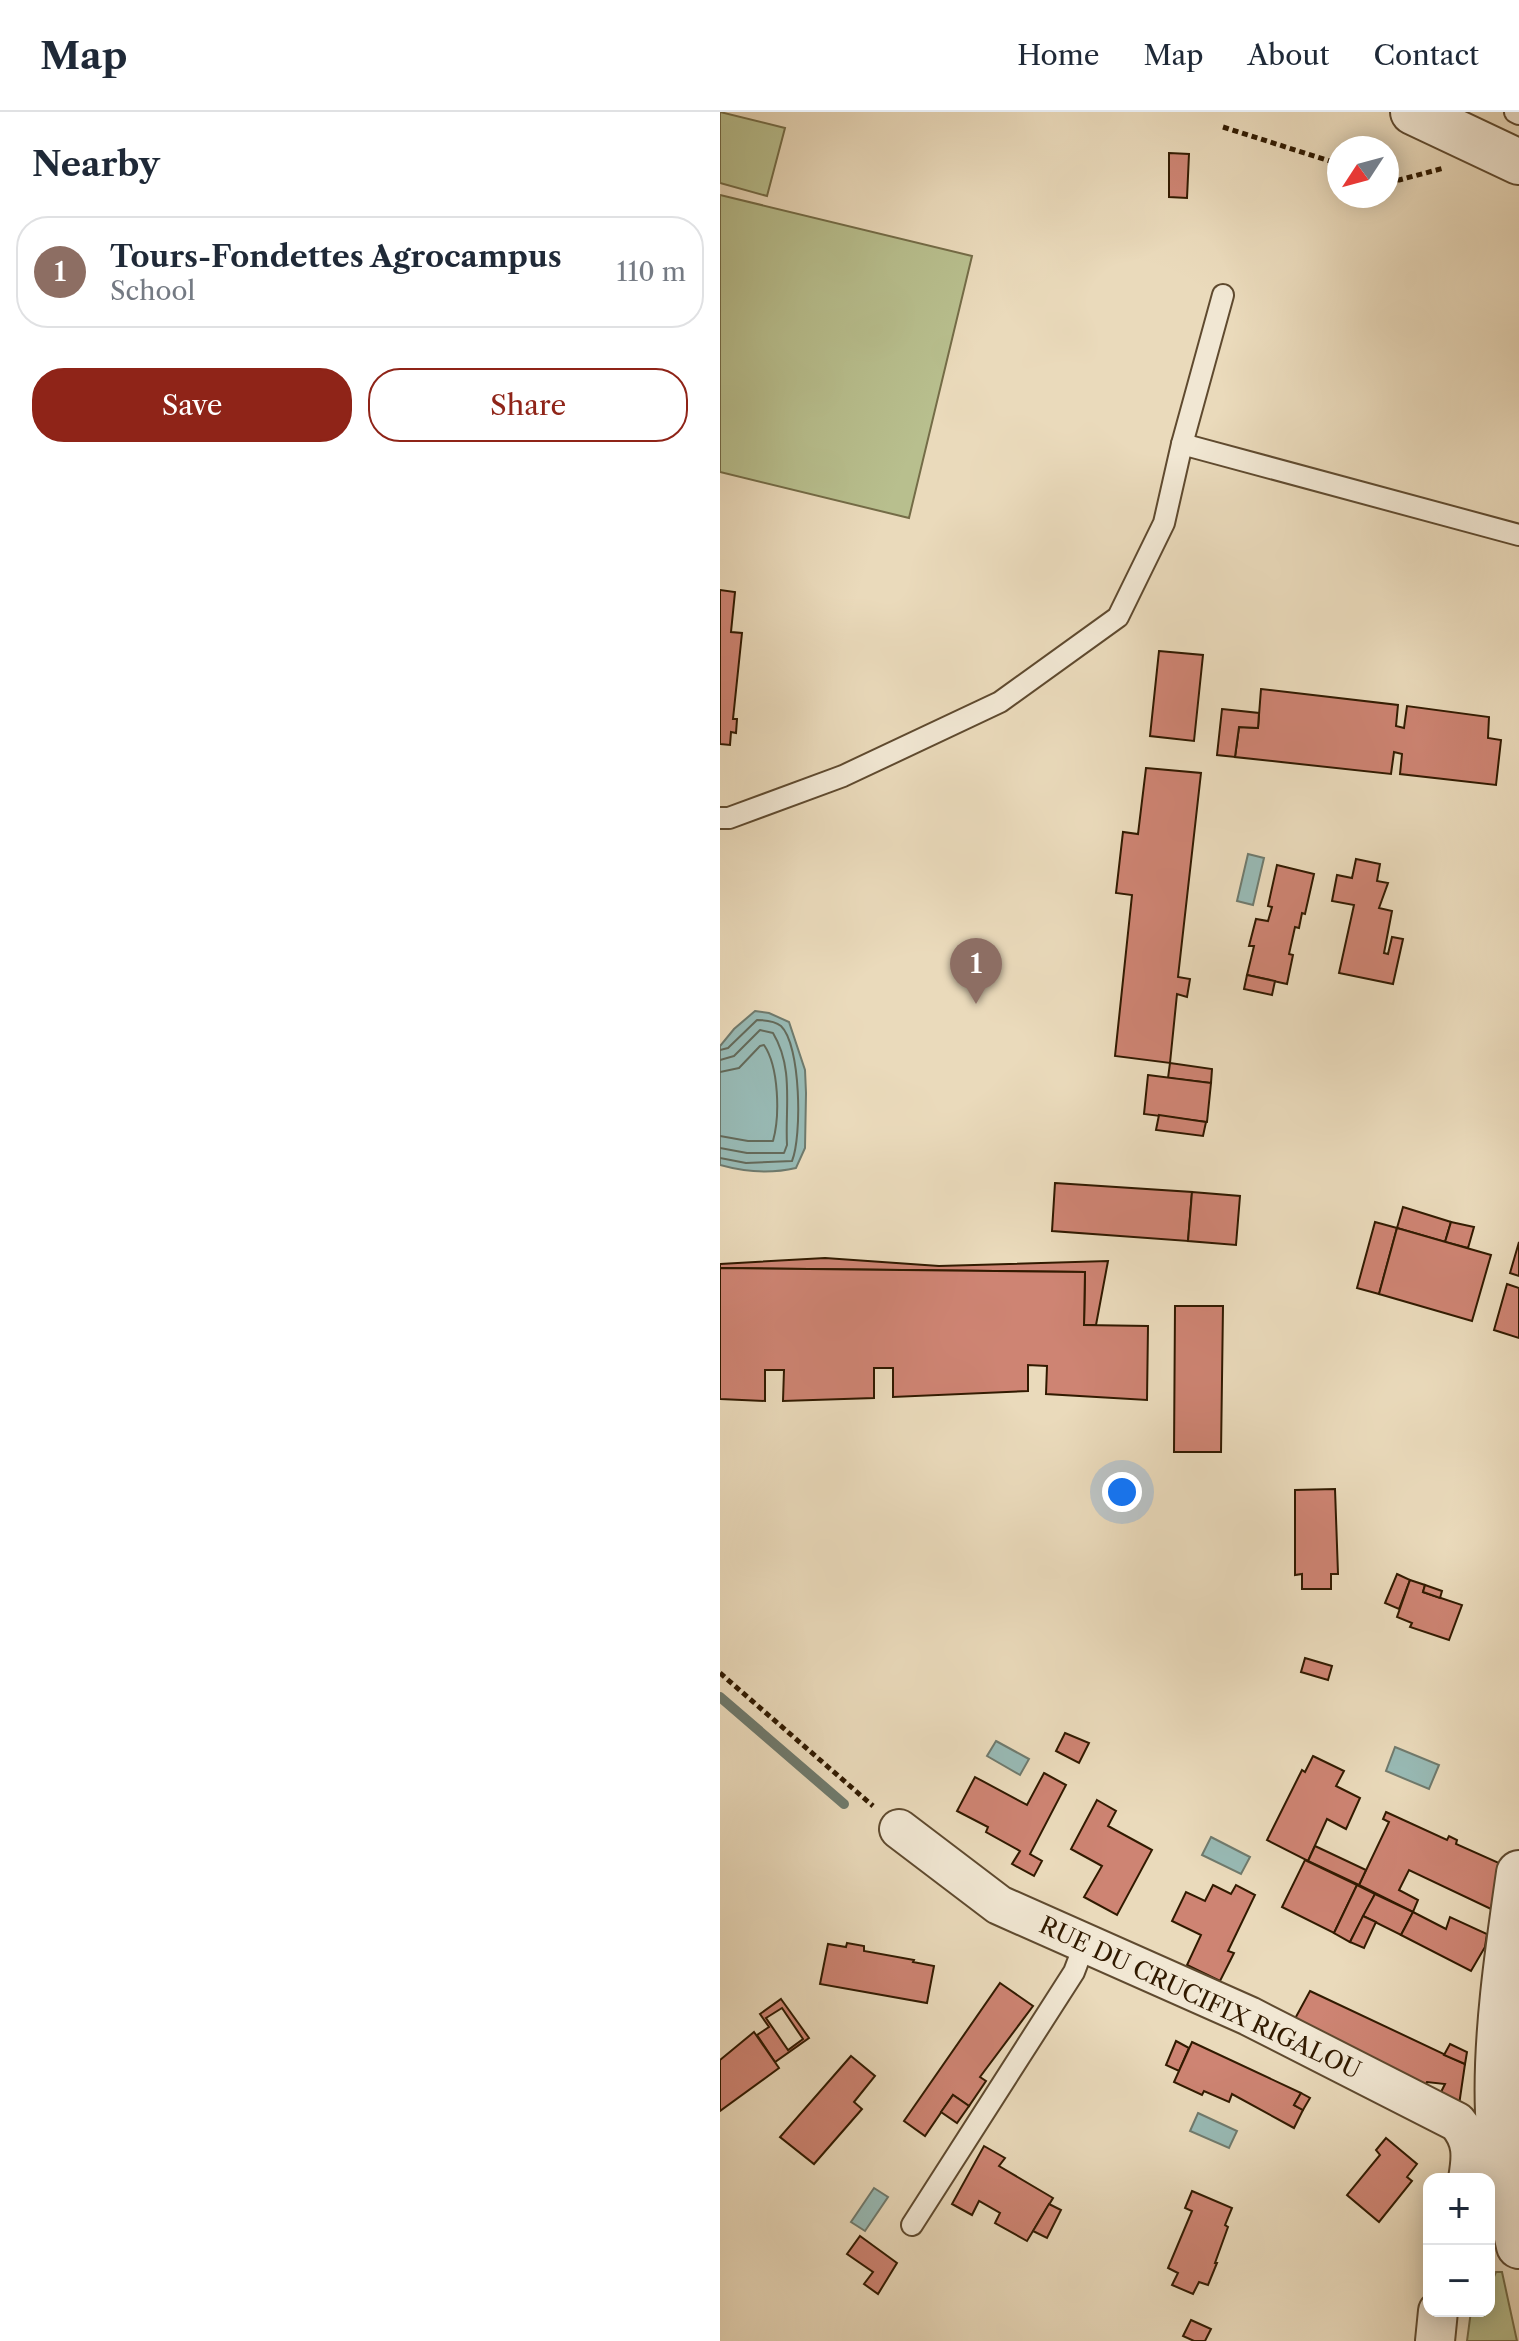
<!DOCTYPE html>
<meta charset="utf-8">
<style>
body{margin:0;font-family:"Libre Caslon Text",serif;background:#f2f2f3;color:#1f2937}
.controls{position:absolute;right:24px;bottom:24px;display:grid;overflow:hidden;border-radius:16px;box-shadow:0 4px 20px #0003}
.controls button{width:72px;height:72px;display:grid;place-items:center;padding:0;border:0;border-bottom:2px solid #e0e1e3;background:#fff;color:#1f2937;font:40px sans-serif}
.compass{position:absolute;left:607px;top:24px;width:72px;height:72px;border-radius:50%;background:#fff;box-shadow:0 4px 20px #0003;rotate:234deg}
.you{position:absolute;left:402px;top:1380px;width:28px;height:28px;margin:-20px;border:6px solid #fff;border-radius:50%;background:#1a73e8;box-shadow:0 0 0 12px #1a73e833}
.badge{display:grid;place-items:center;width:52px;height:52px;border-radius:50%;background:#8f2418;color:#fff;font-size:26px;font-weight:700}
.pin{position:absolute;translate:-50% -66px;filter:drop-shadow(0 2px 4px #0008)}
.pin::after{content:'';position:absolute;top:42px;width:28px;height:24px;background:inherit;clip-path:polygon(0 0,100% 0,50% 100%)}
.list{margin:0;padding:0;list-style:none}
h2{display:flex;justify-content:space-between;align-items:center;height:104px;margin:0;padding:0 32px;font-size:34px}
h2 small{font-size:26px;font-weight:400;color:#747a83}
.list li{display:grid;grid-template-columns:52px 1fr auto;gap:24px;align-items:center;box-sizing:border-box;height:112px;margin:0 16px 16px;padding:0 16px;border:2px solid #e0e1e3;border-radius:32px}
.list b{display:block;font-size:30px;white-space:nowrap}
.list p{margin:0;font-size:26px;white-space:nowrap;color:#747a83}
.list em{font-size:26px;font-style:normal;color:#747a83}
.actions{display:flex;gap:16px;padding:24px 32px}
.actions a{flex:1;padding:18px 0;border:2px solid #8f2418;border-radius:32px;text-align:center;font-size:28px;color:#8f2418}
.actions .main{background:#8f2418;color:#fff}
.map{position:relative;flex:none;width:799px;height:2229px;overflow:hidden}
header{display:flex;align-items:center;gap:48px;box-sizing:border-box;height:112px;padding:0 40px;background:#fff;border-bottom:2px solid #e0e1e3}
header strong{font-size:38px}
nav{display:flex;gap:44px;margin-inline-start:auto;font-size:28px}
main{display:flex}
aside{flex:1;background:#fff}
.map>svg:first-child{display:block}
.green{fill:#b8bf8e;stroke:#746c47;stroke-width:2}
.water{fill:#98bab5;stroke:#6f7a6d;stroke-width:2}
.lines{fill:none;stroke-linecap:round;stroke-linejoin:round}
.shore{stroke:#646a5a;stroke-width:2}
.stream{stroke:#6f7a6d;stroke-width:10}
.building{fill:#ce8473;stroke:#311a00;stroke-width:2;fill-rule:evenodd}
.service-casing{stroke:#5f4a2f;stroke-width:24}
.minor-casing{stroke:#5f4a2f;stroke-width:42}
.tertiary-casing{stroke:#5f4a2f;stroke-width:48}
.path{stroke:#311a00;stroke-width:5;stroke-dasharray:6 4;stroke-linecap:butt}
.service{stroke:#f1e7d3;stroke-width:20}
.minor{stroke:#f1e7d3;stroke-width:38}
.tertiary{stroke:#f1e7d3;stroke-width:44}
.labels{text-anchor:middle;stroke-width:8;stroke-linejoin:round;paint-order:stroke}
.street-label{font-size:24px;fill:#311a00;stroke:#f1e7d3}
</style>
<header>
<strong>Map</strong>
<nav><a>Home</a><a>Map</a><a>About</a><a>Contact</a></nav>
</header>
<main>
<aside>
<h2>Nearby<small></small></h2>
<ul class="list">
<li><span class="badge" style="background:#8d6e63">1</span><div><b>Tours-Fondettes Agrocampus</b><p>School</p></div><em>110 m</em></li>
</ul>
<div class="actions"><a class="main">Save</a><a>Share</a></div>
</aside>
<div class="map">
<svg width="799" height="2229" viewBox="0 0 799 2229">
<rect width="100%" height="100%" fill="#eadabb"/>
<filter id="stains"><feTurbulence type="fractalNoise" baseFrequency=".0025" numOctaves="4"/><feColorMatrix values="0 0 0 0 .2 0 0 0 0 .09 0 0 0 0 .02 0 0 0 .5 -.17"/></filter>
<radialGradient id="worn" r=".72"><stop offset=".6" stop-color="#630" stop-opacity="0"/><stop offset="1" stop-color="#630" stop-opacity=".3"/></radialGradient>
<g class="green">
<path d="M0,0L65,16L47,84L0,71Z"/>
<path d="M0,83L252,144L189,406L0,360Z"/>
<path d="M776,2160H782L797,2229H747L751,2199H769V2166L773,2167Z"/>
</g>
<g class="water">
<path d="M528,742L544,746L533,793L517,789Z"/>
<path d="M35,899L49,901L69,910L85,958L86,981L85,1036L76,1056C50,1062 25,1060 0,1053V934L14,917Z"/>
<path d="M276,1629L309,1647L300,1663L267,1644Z"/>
<path d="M675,1635L719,1653L709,1677L666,1659Z"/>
<path d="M491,1725L530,1745L521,1762L482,1743Z"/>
<path d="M478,2001L517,2019L509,2036L470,2019Z"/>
<path d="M154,2076L168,2085L145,2119L131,2110Z"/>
</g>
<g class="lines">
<g class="shore">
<path d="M0,938L8,936L37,908C44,908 55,909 61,914C81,933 82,1025 72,1049L26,1051L0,1046"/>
<path d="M0,948L14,944L40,918L53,921C74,956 65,995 67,1033L64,1041H27L0,1036"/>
<path d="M0,960L19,956L40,934L44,933C59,955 60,1004 53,1029H28L0,1024"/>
</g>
<path class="stream" d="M0,1585L124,1692"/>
</g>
<g class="building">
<path d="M449,41L469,42L467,86L449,85Z"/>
<path d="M0,478L15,480L11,520L22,521L13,607H17L16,621L11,620L10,633L0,632Z"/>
<path d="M439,539L483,543L474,629L430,624Z"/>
<path d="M541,577L678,593L676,614L684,616L687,594L769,605L768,626L781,628L776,673L680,662L682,642L674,640L671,662L515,645L519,615L538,616Z"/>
<path d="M502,597L539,601L538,616L519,615L515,645L497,643Z"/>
<path d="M426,656L481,661L458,865L470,867L467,885L457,882L450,951L395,944L412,783L396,781L403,720L418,722Z"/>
<path d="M636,747L660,752L657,769L668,771L659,796L672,799L664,841L668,842L672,825L683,827L673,872L619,861L634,793L612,789L617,763L632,766Z"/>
<path d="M557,753L594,762L585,802L582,801L579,816L575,815L569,842L573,843L567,872L527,863L534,834H529L536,807L548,809L552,795L548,794Z"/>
<path d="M527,863L555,869L552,883L524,877Z"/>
<path d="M450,951L492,957L491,971L448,966Z"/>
<path d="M428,963L491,971L487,1010L424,1002Z"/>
<path d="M439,1003L486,1010L483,1024L436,1018Z"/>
<path d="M335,1071L472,1080L468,1129L332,1119Z"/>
<path d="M472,1080L520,1084L516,1133L468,1129Z"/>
<path d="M683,1095L731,1110L725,1130L677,1116Z"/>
<path d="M655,1110L677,1116L659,1182L637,1176Z"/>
<path d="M731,1110L754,1115L748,1136L725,1130Z"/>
<path d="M677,1116L771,1143L752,1209L659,1182Z"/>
<path d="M799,1130V1164L790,1161Z"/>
<path d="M105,1146L219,1154L388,1149L376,1213H364L365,1160L0,1156V1152Z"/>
<path d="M0,1156L365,1160L364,1213L428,1214L427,1288L326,1282L327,1254L308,1253V1279L173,1285V1256H154V1286L63,1289L64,1258H45V1289L0,1287Z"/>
<path d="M787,1172L799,1176V1226L774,1218Z"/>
<path d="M455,1194H503L501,1340H454Z"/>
<path d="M615,1377L618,1462H611V1477H582V1462L575,1463V1378Z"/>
<path d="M677,1462L690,1468L679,1497L665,1491Z"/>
<path d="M690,1468L705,1473L703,1480L742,1493L729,1528L690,1515L692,1511L677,1505Z"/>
<path d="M705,1473L722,1479L720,1486L703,1480Z"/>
<path d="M585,1546L612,1554L608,1568L581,1560Z"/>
<path d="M345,1621L369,1631L359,1651L336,1639Z"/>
<path d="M593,1644L624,1659L616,1674L640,1686L626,1717L607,1707L588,1749L547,1728L582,1658L585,1660Z"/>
<path d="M324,1661L346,1673L310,1742L322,1749L314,1764L292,1752L300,1739L266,1720L268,1715L237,1699L255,1665L307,1693Z"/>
<path d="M377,1688L396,1699L388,1714L432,1738L397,1803L364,1785L382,1754L351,1737Z"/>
<path d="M666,1700L727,1728L729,1724L737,1728L736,1732L779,1751L771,1797L689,1758L679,1778L698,1788L693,1800L639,1773L669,1710L663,1707Z"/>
<path d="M595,1734L646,1758L639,1773L588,1749Z"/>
<path d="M585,1748L637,1773L614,1821L562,1795Z"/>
<path d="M493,1773L511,1782L516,1773L535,1783L508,1839L514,1841L500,1869L467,1853L481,1823L452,1809L466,1780L485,1789Z"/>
<path d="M637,1773L655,1782L630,1830L614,1821Z"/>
<path d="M655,1782L693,1800L681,1823L643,1804Z"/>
<path d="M693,1800L726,1817L730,1805L767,1822L765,1835L751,1859L681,1823Z"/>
<path d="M643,1804L656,1810L644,1836L630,1830Z"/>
<path d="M127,1831L144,1834V1839L194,1848L193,1850L214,1854L207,1891L100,1872L108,1832L126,1835Z"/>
<path d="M280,1871L313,1894L260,1965L266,1969L249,1994L233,1983L205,2024L184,2009Z"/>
<path d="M590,1879L745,1952L739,1993L719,1984L725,1972L707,1970L704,1977L571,1914Z"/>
<path d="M61,1887L89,1926L55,1950L37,1923L49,1915L40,1902ZM62,1896L83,1927L68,1938L46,1906Z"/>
<path d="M34,1920L59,1956L0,1999V1948Z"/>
<path d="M456,1929L469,1936L459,1959L446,1953Z"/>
<path d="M472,1930L581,1981L574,1993L583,1998L574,2016L512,1982L509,1990L484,1979L482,1983L454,1970Z"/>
<path d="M730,1932L747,1940L745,1952L724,1943Z"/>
<path d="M131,1944L155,1964L134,1990L142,1997L94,2052L60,2025Z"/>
<path d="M581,1981L590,1986L583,1998L574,1993Z"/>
<path d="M233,1983L249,1994L237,2011L221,2000Z"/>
<path d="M666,2026L697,2052L687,2065L692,2069L659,2110L627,2083L660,2043L656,2038Z"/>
<path d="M264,2034L285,2046L279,2054L333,2086L307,2129L275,2111L280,2101L259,2089L252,2103L232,2092Z"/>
<path d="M472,2079L512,2096L505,2113L508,2115L495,2151H497L488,2173L479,2170L473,2182L452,2173L458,2161L448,2156L472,2099L465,2096Z"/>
<path d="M329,2092L341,2098L327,2126L313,2119Z"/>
<path d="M140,2124L177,2151L158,2182L144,2172L153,2160L127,2142Z"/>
<path d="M471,2208L491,2217L485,2229H474L463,2224Z"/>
</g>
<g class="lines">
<defs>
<g id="service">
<path d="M795,0L799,2"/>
<path d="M462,332L799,423"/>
<path d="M0,706H9L123,664L280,590L398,505L444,411L462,332L503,183"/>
<path d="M192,2113L354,1860L365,1831"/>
</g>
<g id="minor">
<path d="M179,1717L279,1793L529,1904L737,2010C753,2028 752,2044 748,2067"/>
<path d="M715,2229L718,2199"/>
</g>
<g id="tertiary">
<path d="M693,0L799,50"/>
<path d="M799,1761C788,1837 775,1925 778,2000C780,2045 789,2091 799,2134"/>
</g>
</defs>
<use href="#service" class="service-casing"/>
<use href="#minor" class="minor-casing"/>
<use href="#tertiary" class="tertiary-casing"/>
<g class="path">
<path d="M503,15L619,52"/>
<path d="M667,67L679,68L724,56"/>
<path d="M0,1561L153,1694"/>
</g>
<use href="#service" class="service"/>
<use href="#minor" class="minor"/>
<use href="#tertiary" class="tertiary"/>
</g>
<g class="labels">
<g class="street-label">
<text transform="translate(480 1886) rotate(25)" y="8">RUE DU CRUCIFIX RIGALOU</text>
</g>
</g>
<rect width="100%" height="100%" filter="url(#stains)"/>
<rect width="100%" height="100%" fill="url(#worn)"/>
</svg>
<div class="controls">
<button>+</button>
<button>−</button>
</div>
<svg class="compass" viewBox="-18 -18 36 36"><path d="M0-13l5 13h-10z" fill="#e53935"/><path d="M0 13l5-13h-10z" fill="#747a83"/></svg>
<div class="you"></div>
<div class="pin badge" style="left:256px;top:892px;background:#8d6e63">1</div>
</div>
</main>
